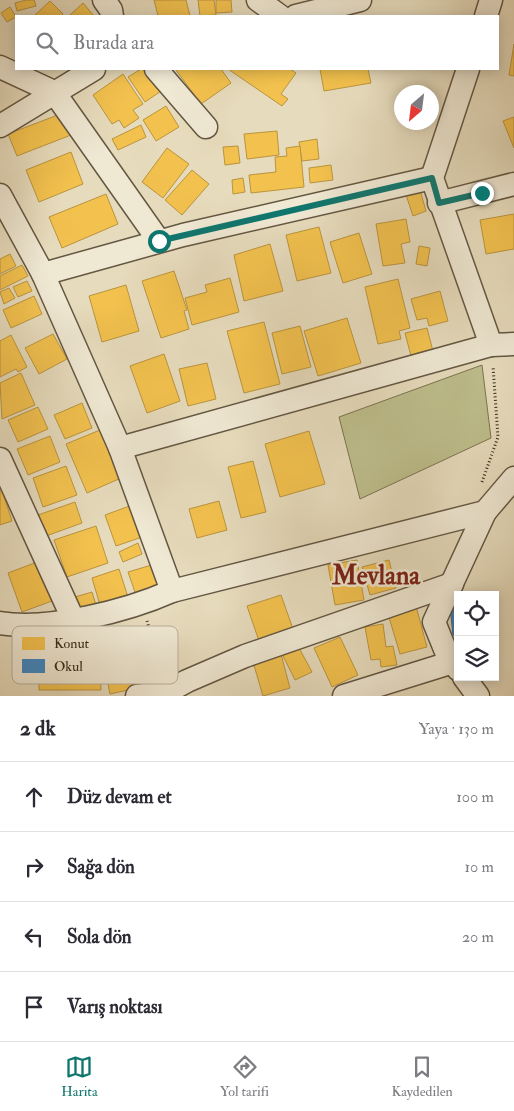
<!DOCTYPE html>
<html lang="tr">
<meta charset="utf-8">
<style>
body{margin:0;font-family:"IM FELL Double Pica",serif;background:#f7f7f7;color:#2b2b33}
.controls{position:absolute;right:15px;bottom:15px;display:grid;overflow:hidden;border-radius:0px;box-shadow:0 2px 12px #0003}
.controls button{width:45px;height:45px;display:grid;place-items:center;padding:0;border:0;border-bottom:1px solid #e1e1e2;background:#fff;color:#2b2b33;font:25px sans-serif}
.compass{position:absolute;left:394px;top:85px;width:45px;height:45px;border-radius:50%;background:#fff;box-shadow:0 2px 12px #0003;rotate:208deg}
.stop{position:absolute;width:15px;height:15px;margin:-11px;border:4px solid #0f766e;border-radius:50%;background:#fff}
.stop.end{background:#0f766e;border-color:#fff;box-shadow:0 1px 5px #0008}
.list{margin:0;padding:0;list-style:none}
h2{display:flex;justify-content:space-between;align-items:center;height:65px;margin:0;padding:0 20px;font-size:21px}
h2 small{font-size:16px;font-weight:400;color:#7c7c81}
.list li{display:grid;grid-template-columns:32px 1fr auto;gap:15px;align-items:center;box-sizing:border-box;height:70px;padding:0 20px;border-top:1px solid #e1e1e2}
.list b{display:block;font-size:19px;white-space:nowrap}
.list em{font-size:16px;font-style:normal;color:#7c7c81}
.icon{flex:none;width:28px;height:28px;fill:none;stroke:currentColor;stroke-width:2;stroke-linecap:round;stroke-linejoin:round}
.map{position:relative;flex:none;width:514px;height:696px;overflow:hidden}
.search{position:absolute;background:#fff;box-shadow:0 2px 12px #0003;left:15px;right:15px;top:15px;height:55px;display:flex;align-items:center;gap:12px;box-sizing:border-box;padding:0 18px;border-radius:0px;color:#7c7c81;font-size:19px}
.sheet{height:345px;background:#fff}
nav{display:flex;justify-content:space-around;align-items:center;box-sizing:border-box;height:70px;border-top:1px solid #e1e1e2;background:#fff;font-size:14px;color:#7c7c81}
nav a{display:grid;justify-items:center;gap:2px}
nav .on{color:#0f766e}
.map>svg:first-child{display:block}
.green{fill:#bdbd8b;stroke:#7b7452}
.homes{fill:#f2c14e;stroke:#ba943e}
.schools{fill:#3f88c5;stroke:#3d6c91}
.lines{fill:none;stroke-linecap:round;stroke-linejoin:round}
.minor-casing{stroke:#645742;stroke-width:25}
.path{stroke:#392b19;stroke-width:3;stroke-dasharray:1 2.5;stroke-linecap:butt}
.minor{stroke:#efe8d3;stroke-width:22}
.route{stroke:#0f766e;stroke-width:6}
.labels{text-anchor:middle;stroke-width:5;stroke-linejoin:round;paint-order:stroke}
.district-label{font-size:26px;font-weight:bold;fill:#7a1f14;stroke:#efe8d3}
.key{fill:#efe8d3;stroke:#b8af9b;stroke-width:1}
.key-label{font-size:14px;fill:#392b19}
</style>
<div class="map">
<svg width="514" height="696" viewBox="0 0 514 696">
<rect width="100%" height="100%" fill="#e6dbbc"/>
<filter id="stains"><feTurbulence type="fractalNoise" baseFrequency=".004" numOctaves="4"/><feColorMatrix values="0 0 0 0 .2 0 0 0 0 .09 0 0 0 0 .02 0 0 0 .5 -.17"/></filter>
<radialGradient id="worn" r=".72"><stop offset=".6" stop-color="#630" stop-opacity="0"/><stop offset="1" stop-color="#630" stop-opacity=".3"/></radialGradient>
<path class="green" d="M482,365L491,438L360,499L339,417Z"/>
<g class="homes">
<path d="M26,0H34L36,6L17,11L15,3Z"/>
<path d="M154,0H186L190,16H158Z"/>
<path d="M198,0H214L216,15L200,16Z"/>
<path d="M216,0H231L232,12L216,13Z"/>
<path d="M50,1L63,14L61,16H34Z"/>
<path d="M83,3L94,16H69Z"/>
<path d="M10,7L16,17L7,22L1,13Z"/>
<path d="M514,44V76L509,75Z"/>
<path d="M141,69H155L167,87L145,102L128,77Z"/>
<path d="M179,69H221L231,83L201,104L176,70Z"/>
<path d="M228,69H290L296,73L281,94L288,99L282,106Z"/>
<path d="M320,69H368L371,83L324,91Z"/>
<path d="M123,74L143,104L133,110L139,118L124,128L119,120L112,124L93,95Z"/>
<path d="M166,106L179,127L156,141L143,120Z"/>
<path d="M63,113L71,135L17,156L8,134Z"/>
<path d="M514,117V148L503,121Z"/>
<path d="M141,125L146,137L118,150L112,139Z"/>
<path d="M277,131L279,155L247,159L244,134Z"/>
<path d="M317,139L319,159L302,161L299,142Z"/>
<path d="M238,146L240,163L225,165L223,147Z"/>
<path d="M300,146L304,187L251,193L249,175L276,172L275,157L287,156L286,148Z"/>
<path d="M167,148L189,164L163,198L142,182Z"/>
<path d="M71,152L83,184L39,202L26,170Z"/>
<path d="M331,165L333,180L310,183L309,168Z"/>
<path d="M192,170L209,184L182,215L165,200Z"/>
<path d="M243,178L245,192L233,194L232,180Z"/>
<path d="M420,190L426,211L413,216L406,195Z"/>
<path d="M106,194L118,224L62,248L49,217Z"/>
<path d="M514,214V249L486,254L480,220Z"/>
<path d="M406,219L410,242L401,244L405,263L383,266L376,224Z"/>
<path d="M319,227L331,273L297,281L286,235Z"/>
<path d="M359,233L372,274L343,283L330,242Z"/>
<path d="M270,244L283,291L244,301L234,255Z"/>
<path d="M419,246L430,248L427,266L416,264Z"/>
<path d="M10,254L16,266L0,274V259Z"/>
<path d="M22,265L28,276L0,290V276Z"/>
<path d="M174,271L187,310L184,311L189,329L161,338L142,281Z"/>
<path d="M230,278L239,312L192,325L185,298L207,292L205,285Z"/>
<path d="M398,279L410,328L399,331L401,339L378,344L365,287Z"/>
<path d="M27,281L32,291L18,297L13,287Z"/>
<path d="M126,285L139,331L102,342L89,296Z"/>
<path d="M9,288L15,298L4,304L0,292Z"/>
<path d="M440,291L448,321L429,326L427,318L417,320L411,299Z"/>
<path d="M34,296L42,314L11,328L3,310Z"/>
<path d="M347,318L361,363L318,376L304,331Z"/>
<path d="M264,322L280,384L244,393L227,331Z"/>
<path d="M300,326L311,367L282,374L272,333Z"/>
<path d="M427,328L433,351L411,356L405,333Z"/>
<path d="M53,334L67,359L39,374L25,348Z"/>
<path d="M11,335L27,367L18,372L16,369L0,377V341Z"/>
<path d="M164,354L180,401L147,413L130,366Z"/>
<path d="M207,363L216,399L188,406L179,369Z"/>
<path d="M21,373L35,405L2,419L0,383Z"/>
<path d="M82,403L92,428L65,439L54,415Z"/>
<path d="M38,407L48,429L18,442L8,420Z"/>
<path d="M100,430L121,478L87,493L66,444Z"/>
<path d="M309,431L325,484L280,497L265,444Z"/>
<path d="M50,436L60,462L28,475L17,449Z"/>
<path d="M253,461L266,512L241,518L228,467Z"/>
<path d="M66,466L77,495L43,507L33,478Z"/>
<path d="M2,490L12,521L0,525V491Z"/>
<path d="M219,501L227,530L197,538L189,509Z"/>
<path d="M75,502L82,523L46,536L38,515Z"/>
<path d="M135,504L145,536L116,546L105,515Z"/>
<path d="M96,526L108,563L67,577L54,540Z"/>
<path d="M138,543L142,554L123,562L119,552Z"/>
<path d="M357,560L364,600L335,605L328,565Z"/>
<path d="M389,560L396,588L370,595L362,567Z"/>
<path d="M37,562L52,601L22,612L8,573Z"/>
<path d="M155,564L163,590L137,598L128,572Z"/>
<path d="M119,569L128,597L100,605L92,578Z"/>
<path d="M92,592L96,605L79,610L75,597Z"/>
<path d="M281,595L293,629L259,641L247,606Z"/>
<path d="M416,606L427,647L400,654L388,614Z"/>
<path d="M383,624L386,647L393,646L397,665L381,667L380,659L371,660L365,627Z"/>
<path d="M134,629L146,686L110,694L98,636Z"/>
<path d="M340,637L358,675L332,687L314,648Z"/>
<path d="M73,645V654H100L101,690H39V646Z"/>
<path d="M298,646L312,672L295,680L282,654Z"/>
<path d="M281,654L290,688L263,696L253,662Z"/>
</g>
<path class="schools" d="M458,596V635H453L449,597Z"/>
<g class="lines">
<defs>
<g id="minor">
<path d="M104,0L111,10L112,16"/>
<path d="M258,0L280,16"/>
<path d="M296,16L360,0"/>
<path d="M486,16L491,0"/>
<path d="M0,67L54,92L159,241"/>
<path d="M156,69L206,127"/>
<path d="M468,69L432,178L491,345L514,344"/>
<path d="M0,126L94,69"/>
<path d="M0,195L43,274L120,448L172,591"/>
<path d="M439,203L514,184"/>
<path d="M43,274L183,235L432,178"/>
<path d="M120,448L491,345"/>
<path d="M0,459L73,619"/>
<path d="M0,623C48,631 127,611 172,591L485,512L514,478"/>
<path d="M458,669L447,654L434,622L485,512"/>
<path d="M464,677L478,696"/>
<path d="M137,696L167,692L187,681L245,656L452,584"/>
<path d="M344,696L453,662"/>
</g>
</defs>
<use href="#minor" class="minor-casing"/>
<g class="path">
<path d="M482,482L498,437L493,366"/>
<path d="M147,621L161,672"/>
</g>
<use href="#minor" class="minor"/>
</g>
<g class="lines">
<path class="route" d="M159,241L432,178L439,203L482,193"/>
</g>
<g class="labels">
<g class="district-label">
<text x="376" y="584">Mevlana</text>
</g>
</g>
<rect x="12" y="626" width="166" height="58" rx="8" class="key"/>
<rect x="22" y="637" width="23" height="13" fill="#f2c14e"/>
<rect x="22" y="659" width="23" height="14" fill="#3f88c5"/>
<g class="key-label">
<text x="54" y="648">Konut</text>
<text x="54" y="671">Okul</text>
</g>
<rect width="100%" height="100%" filter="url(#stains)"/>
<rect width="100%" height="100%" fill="url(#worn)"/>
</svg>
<div class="controls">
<button><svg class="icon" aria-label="locate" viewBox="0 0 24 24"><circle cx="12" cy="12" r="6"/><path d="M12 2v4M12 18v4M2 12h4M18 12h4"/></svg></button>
<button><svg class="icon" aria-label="layers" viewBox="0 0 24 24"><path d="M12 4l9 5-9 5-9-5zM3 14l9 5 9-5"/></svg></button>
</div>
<svg class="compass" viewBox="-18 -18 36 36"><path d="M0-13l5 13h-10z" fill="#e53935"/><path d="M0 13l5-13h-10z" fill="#7c7c81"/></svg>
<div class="stop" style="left:159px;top:241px"></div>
<div class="stop end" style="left:482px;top:193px"></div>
<div class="search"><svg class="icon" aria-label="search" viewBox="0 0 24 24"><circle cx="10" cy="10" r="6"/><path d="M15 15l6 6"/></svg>Burada ara</div>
</div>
<section class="sheet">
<h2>2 dk<small>Yaya · 130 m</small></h2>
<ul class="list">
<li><svg class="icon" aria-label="ahead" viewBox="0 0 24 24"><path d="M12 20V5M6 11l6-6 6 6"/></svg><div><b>Düz devam et</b></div><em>100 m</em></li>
<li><svg class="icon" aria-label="right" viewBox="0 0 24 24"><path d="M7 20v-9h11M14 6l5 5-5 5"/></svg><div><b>Sağa dön</b></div><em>10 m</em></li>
<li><svg class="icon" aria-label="left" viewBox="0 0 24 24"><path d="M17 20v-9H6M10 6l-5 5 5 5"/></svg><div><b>Sola dön</b></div><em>20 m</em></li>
<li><svg class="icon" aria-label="arrive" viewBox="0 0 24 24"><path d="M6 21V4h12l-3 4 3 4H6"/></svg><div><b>Varış noktası</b></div></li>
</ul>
</section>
<nav>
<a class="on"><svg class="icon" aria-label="map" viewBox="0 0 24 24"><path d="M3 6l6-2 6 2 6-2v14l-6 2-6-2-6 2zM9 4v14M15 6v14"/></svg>Harita</a>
<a><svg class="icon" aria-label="directions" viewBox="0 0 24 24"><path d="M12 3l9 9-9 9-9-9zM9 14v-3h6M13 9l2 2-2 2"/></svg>Yol tarifi</a>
<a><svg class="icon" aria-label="saved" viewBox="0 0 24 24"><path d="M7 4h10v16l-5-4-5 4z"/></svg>Kaydedilen</a>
</nav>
